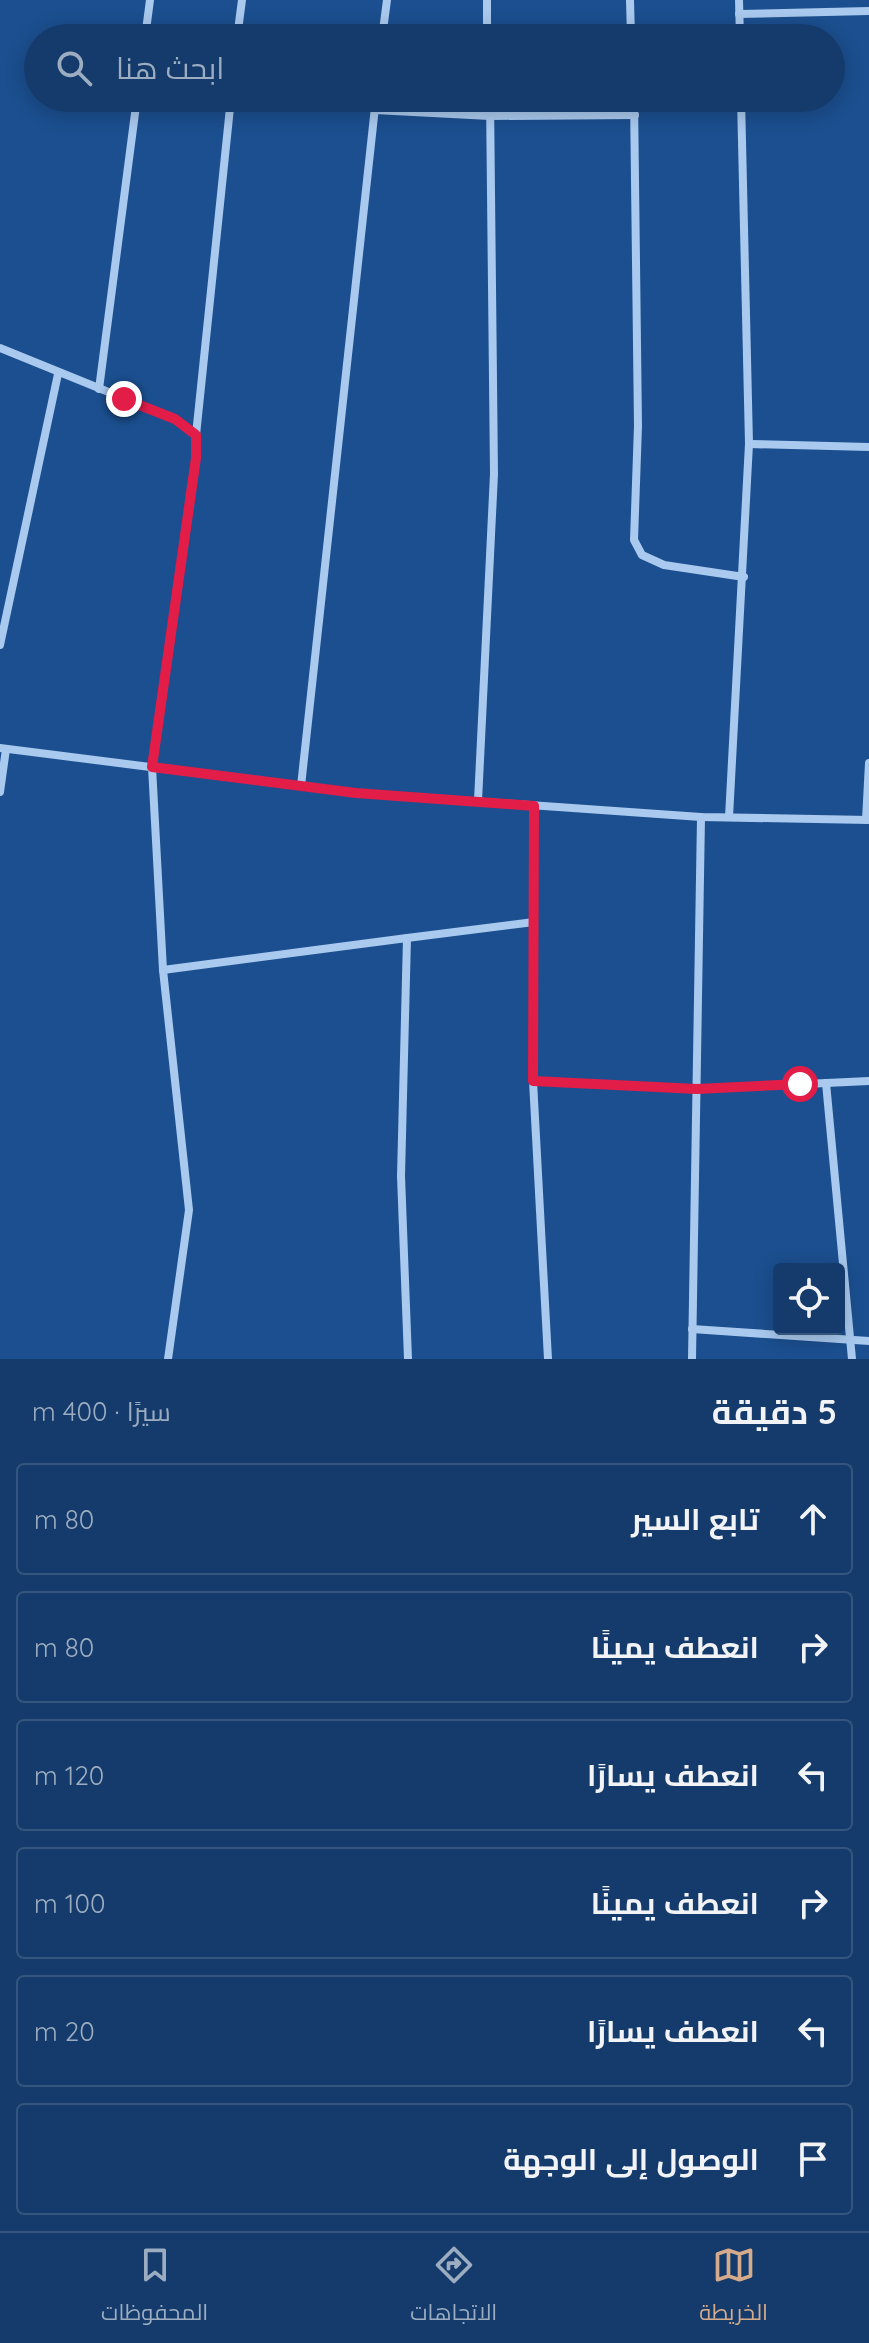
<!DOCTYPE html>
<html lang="ar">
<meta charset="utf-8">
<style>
body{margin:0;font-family:Quicksand,Cairo,sans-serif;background:#1d4271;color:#f1f3f6;direction:rtl}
.controls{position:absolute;right:24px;bottom:24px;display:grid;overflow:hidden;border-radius:8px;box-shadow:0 4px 20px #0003}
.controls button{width:72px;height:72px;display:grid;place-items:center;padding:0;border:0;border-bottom:2px solid #33557e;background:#143b6b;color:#f1f3f6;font:40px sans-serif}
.stop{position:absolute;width:24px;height:24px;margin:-18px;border:6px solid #e11d48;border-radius:50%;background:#fff}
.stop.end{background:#e11d48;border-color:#fff;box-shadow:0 2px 8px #0008}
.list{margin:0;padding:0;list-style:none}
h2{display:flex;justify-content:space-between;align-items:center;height:104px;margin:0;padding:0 32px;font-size:34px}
h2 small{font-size:26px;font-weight:400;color:#9dadc1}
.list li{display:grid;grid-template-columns:52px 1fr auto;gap:24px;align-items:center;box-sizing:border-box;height:112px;margin:0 16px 16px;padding:0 16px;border:2px solid #33557e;border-radius:8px}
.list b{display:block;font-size:30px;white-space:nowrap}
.list em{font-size:26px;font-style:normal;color:#9dadc1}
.icon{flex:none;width:44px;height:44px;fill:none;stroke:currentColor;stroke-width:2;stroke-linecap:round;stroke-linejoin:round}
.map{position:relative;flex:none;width:869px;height:1359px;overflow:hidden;direction:ltr}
.search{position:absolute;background:#143b6b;box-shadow:0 4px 20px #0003;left:24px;right:24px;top:24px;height:88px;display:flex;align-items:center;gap:20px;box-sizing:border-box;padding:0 28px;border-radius:44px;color:#9dadc1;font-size:30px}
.sheet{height:872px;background:#143b6b}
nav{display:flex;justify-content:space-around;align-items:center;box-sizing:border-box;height:112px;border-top:2px solid #33557e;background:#143b6b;font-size:22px;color:#9dadc1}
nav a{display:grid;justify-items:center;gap:4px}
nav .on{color:#d6ab8b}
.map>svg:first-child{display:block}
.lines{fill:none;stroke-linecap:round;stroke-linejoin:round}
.street{stroke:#a9c9ee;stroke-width:8}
.route{stroke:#e11d48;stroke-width:10}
</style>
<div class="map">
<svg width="869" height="1359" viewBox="0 0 869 1359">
<rect width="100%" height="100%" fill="#1b4f8f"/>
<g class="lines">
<g class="street">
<path d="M487,0V38"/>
<path d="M630,0L631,38"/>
<path d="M739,0L740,38"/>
<path d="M739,14L869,11"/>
<path d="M145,38L150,0"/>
<path d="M237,38L242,0"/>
<path d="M382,38L387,0"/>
<path d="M634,98L638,426L634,540L642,555L664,565L744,577"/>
<path d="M375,110L490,116L635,115"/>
<path d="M0,348L175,419L196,435V458L152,767L163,970L189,1210L168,1359"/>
<path d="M99,389L137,98"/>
<path d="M196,435L231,98"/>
<path d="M749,444L869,447"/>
<path d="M0,645L58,374"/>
<path d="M0,748L356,793L701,817L869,820"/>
<path d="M301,786L376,98"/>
<path d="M0,792L6,749"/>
<path d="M478,801L494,474L490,98"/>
<path d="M534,806L533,1081L548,1359"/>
<path d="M729,817L749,444L741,98"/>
<path d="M866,820L869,763"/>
<path d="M163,970L407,938"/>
<path d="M533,1081L697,1089L869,1081"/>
<path d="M826,1083L852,1359"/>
<path d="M692,1329L869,1341"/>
<path d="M408,1359L401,1176L407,938L534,922"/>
<path d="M692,1359L701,817"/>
</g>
</g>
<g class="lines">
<path class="route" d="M124,399L175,419L196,435V458L152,767L356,793L534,806L533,1081L697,1089L800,1084"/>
</g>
</svg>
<div class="controls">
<button><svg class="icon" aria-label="locate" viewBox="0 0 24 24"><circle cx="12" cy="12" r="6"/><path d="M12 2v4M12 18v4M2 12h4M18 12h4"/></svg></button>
</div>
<div class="stop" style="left:800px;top:1084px"></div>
<div class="stop end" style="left:124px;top:399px"></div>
<div class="search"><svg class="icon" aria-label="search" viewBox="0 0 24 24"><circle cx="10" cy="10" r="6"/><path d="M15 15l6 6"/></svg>ابحث هنا</div>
</div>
<section class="sheet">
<h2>5 دقيقة<small>سيرًا · 400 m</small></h2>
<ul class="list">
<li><svg class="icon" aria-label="ahead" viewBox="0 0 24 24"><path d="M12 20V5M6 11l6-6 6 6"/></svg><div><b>تابع السير</b></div><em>80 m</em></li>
<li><svg class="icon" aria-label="right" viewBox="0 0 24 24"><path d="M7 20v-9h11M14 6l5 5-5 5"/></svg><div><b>انعطف يمينًا</b></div><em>80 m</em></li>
<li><svg class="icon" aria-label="left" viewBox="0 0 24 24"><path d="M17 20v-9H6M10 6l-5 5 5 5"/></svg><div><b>انعطف يسارًا</b></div><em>120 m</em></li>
<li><svg class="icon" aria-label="right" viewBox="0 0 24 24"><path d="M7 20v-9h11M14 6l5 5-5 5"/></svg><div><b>انعطف يمينًا</b></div><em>100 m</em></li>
<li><svg class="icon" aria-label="left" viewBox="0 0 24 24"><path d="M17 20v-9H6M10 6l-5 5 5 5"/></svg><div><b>انعطف يسارًا</b></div><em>20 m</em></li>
<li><svg class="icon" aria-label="arrive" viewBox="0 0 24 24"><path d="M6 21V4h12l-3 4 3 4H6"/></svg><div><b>الوصول إلى الوجهة</b></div></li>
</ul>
</section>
<nav>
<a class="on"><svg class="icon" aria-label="map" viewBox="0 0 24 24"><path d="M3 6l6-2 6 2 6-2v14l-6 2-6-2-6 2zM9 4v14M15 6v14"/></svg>الخريطة</a>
<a><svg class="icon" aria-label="directions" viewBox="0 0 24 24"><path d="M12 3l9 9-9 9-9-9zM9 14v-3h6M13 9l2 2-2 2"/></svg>الاتجاهات</a>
<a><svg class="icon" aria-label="saved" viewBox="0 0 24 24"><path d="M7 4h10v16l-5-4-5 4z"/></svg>المحفوظات</a>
</nav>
